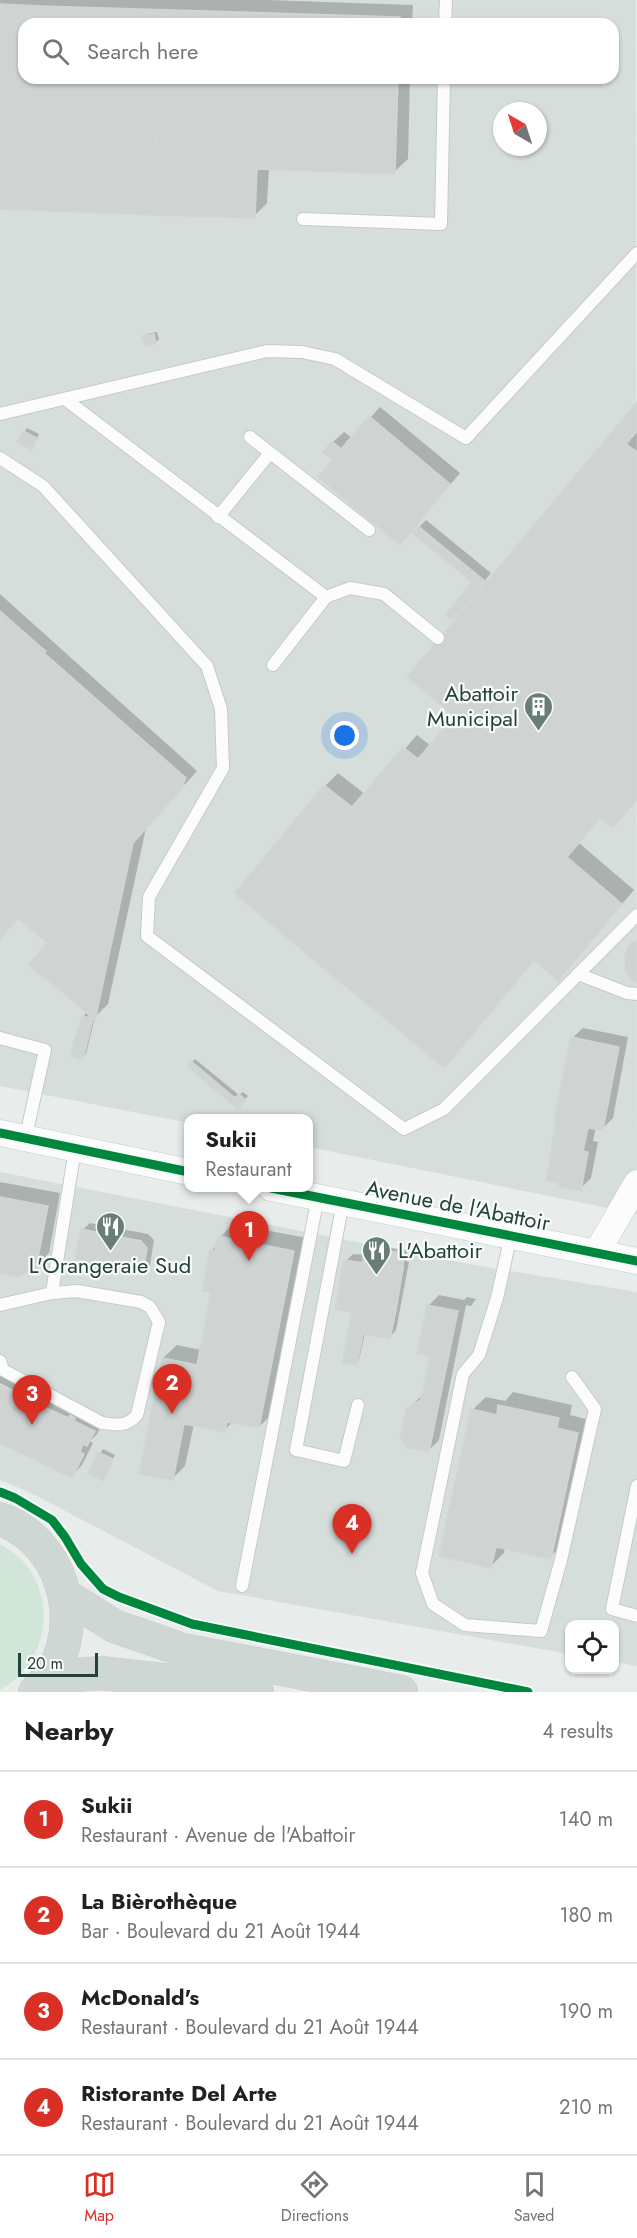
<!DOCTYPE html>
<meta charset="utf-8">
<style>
body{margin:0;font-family:Jost,sans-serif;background:#f2f2f2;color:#202124}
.controls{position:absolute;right:18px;bottom:18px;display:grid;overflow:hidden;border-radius:12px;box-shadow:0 2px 4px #0004}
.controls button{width:54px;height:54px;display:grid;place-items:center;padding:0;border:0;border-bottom:2px solid #e0e0e0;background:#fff;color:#202124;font:30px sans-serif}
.compass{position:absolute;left:493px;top:102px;width:54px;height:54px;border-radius:50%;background:#fff;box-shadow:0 2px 4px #0004;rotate:321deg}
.scale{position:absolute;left:18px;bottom:15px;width:80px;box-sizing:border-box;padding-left:6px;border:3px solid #24423a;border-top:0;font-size:16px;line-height:21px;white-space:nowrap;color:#24423a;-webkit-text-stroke:4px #f7fbf9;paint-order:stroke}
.you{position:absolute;left:345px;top:736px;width:21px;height:21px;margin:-15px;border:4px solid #fff;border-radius:50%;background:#1a73e8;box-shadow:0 0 0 9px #1a73e833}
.badge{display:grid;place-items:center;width:39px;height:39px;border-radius:50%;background:#d93025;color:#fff;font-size:20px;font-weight:700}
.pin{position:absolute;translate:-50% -50px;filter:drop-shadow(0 2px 3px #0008)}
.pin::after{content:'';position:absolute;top:32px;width:21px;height:18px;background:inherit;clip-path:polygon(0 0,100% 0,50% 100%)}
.popup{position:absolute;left:184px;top:1114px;width:129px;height:78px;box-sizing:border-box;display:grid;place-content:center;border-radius:12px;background:#fff;filter:drop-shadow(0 2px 4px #0005);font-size:20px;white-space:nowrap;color:#757577}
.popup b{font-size:22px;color:#202124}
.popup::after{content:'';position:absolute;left:50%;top:100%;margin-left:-12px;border:12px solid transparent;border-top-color:#fff}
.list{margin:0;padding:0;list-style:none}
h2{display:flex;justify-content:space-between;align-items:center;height:78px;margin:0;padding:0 24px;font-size:26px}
h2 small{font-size:20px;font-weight:400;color:#757577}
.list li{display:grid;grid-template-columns:39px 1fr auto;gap:18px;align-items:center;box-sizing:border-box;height:96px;padding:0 24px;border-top:2px solid #e0e0e0}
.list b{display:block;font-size:22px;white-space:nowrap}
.list p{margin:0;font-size:20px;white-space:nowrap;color:#757577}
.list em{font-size:20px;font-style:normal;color:#757577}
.icon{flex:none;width:33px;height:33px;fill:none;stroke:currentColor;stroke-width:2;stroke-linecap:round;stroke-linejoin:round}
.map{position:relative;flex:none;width:637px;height:1692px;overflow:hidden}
.search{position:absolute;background:#fff;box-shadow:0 2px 4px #0004;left:18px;right:18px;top:18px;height:66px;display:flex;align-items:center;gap:15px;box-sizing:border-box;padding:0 21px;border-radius:18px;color:#757577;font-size:22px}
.sheet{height:462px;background:#fff}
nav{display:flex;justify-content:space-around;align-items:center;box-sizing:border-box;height:84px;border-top:2px solid #e0e0e0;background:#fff;font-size:16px;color:#757577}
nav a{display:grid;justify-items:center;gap:3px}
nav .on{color:#d93025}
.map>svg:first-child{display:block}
.built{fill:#d6dedb;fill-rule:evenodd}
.green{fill:#d1e6d8}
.shadow{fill:#0003}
.building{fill:#cfd4d2;stroke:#d1d6d4;stroke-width:1.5}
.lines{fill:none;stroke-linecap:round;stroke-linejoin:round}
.service-casing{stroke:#c5cac8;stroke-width:14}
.minor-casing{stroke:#c5cac8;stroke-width:27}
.primary-casing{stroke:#c3ccc9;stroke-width:34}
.service{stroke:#fcfcfc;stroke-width:12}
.minor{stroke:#fcfcfc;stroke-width:26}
.primary{stroke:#cfd7d5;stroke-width:33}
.cycleway-casing{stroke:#f7fbf9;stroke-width:13}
.cycleway{stroke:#00873e;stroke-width:9}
.labels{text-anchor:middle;stroke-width:4.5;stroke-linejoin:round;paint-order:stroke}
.poi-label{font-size:22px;fill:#24423a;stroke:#f7fbf9;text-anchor:end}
.street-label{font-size:22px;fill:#24423a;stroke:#f7fbf9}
</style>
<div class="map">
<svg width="637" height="1692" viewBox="0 0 637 1692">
<rect width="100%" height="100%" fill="#e8edeb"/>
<g class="built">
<path d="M0,0H636L637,1214L309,1147V1118H189V1123L0,1086ZM24,24H613V78H24ZM502,111H538V147H502Z"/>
<path d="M0,1172L469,1264L637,1292V1666L615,1662L614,1624H570L569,1654L218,1591L29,1492L0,1480Z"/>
</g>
<path class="green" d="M0,1544C6,1548 14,1552 19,1557C51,1589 52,1639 22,1673C16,1680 7,1685 0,1690Z"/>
<g class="shadow">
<path d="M0,0H268L413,5L412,24H24V78H410L408,159L394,172L269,168L267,203L254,216L0,207Z"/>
<path d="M157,332L159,339L156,342L144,337L147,334Z"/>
<path d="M637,405V800L612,826L601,817L579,843L634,890L558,979L535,959L465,1043L325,786L338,773L365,794L417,735L431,746L456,716Z"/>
<path d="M380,407L460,473L410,532L335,459L333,442L344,432L352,438Z"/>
<path d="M27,428L39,434L32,448L19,442Z"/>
<path d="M426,520L491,573L459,611L474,582L419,527Z"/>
<path d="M0,594L197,771L146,828L108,1004L95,1017L86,1054L83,1057L72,1055L83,1017L87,1012L49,943L19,917L0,939Z"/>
<path d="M583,1028L628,1037L613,1118L602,1129L596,1127L593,1141L598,1142L591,1178L580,1189L572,1038Z"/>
<path d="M195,1059L239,1095L243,1092L248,1096L238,1107L189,1066Z"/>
<path d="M0,1182L60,1193L49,1253L35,1267L0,1271Z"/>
<path d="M90,1223L148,1234L154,1240L150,1265L143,1272L82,1230Z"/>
<path d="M233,1224L307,1238L272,1414L259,1427L233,1422L224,1430L194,1424L185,1466L172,1479L163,1358L177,1345L201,1350L213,1291L211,1251L218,1244L220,1237Z"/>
<path d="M370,1245L407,1250L406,1261L409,1262L396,1330L389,1338L365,1333L359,1360L356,1364L354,1312L346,1261L353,1254L365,1255L367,1249Z"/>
<path d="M439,1295L464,1300L467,1297L476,1299L471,1306L466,1305L439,1440L429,1450L407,1409L423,1395L431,1355L428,1306Z"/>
<path d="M0,1370L104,1420L97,1434L90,1441L93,1443L82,1465L72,1476L0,1441V1387L35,1403L36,1401L0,1383Z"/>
<path d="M513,1392L572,1405L570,1415L590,1420L563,1544L550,1557L505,1547L504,1553L491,1566L472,1410L486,1397L505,1401Z"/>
<path d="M103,1449L115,1455L102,1479L90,1472Z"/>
</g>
<g class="building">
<path d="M0,4L40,6L39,24H24V78H159L153,215L0,209Z"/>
<path d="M40,6L400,17V24H39Z"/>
<path d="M159,78H398L395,174L257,169L255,218L153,215Z"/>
<path d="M154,334L156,343L145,346L142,336Z"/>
<path d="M637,402V431L626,444L637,452V799L613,828L600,818L567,857L622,904L558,981L534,960L458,1052L395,998L381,1015L373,1009L387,992L363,972L348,988L335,978L350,961L248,877L324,785L352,807L403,747L418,759L454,716L407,677Z"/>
<path d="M369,416L450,484L400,545L340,495L347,485L326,468L333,460L323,452L332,441L341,449Z"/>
<path d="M23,431L37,438L32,450L17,442Z"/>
<path d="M326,468L347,485L340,495L318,477Z"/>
<path d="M418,526L485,581L452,620L445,615L472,582L412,533Z"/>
<path d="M0,611L42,648L46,651L44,653L186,778L183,784L0,619Z"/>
<path d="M0,619L185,785L133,843L95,1021L77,1004L28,965L47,943L18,918L0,939Z"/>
<path d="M248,877L350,961L335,978L234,893Z"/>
<path d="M637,939V983L631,979L626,970L625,957L628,947Z"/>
<path d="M363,972L387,992L373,1009L348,988Z"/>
<path d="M395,998L458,1052L444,1068L381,1015Z"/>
<path d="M82,1016L93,1018L88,1039L76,1036Z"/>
<path d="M75,1036L88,1039L83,1059L71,1056Z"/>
<path d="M571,1037L619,1047L603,1130L588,1128L583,1151L588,1152L581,1191L559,1186L560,1183L546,1180L552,1149H551L556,1122H554Z"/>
<path d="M191,1061L235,1098L239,1094L246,1100L238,1109L187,1066Z"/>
<path d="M0,1197L48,1206L36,1268L17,1277L0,1273Z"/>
<path d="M81,1229L141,1241L147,1248L143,1274L75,1259Z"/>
<path d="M218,1236L294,1251L259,1428L227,1422L225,1432L184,1424L173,1480L139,1474L162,1358L197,1365L211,1293L202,1291L210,1250L215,1251Z"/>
<path d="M365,1248L404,1253L403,1269L362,1263Z"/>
<path d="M344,1260L403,1269L396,1310L369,1304L363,1334L348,1331L352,1313L335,1309Z"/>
<path d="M369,1304L396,1310L390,1339L363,1334Z"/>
<path d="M427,1305L458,1311L429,1452L408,1448L400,1437L406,1408L421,1400L430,1356L417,1354Z"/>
<path d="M348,1331L363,1334L357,1365L342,1363Z"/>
<path d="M0,1385L29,1399L30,1396L35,1399L34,1402L68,1418L70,1415L75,1418L74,1421L95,1431L87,1446L83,1444L80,1452L84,1454L72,1478L0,1443Z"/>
<path d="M498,1405L559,1418L557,1428L578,1433L551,1559L496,1547L491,1568L439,1556L471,1409L497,1415Z"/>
<path d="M98,1452L113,1459L103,1481L88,1473Z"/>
</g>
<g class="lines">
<defs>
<g id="service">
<path d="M445,24L446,0"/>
<path d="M303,219L441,224L444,78"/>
<path d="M65,399L326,597L350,588L384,594L438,638"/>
<path d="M0,414L267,351L302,352L335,359L466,438L637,253"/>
<path d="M250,437L369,530"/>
<path d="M0,458L43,486L207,666L221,709L223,768L149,897L147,936L404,1129L444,1109L637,915"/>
<path d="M218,517L270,453"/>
<path d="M273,665L326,597"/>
<path d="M578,974L627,993L637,994"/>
<path d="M0,1038L45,1050L25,1140"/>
<path d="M343,1202L296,1450L344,1461L358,1405"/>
<path d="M511,1235L497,1298L479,1355L463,1374L422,1573L433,1604L465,1625L541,1631L561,1560L595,1409L572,1377"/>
<path d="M0,1305L52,1293L75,1149"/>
<path d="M0,1361L3,1370L102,1423C116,1425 127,1427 137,1415L159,1322L150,1307L141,1302L77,1291L52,1293"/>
<path d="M637,1486L612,1609L637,1616"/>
<path d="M242,1586L318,1197"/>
</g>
<g id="minor">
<path d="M0,1133L189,1172"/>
<path d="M271,1188L637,1261"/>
<path d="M597,1252L637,1183"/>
</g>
<g id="primary">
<path d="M0,1519C69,1543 91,1642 35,1692"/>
<path d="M65,1595L114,1626L183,1650L401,1692"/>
<path d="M38,1690L77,1675L101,1673L234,1688L257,1692"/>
</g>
</defs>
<use href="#service" class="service-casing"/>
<use href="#minor" class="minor-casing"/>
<use href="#primary" class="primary-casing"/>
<use href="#service" class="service"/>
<use href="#minor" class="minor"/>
<use href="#primary" class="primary"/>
<defs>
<g id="cycleway">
<path d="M0,1133L189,1172"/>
<path d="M271,1188L637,1261"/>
<path d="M0,1492L15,1498L52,1520L65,1537L81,1564L103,1589L119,1597L192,1624L528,1692"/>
</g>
</defs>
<use href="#cycleway" class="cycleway-casing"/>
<use href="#cycleway" class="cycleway"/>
</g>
<defs>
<symbol id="building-pin" viewBox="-11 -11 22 30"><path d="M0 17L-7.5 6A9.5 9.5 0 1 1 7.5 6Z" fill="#697e78" stroke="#f7fbf9"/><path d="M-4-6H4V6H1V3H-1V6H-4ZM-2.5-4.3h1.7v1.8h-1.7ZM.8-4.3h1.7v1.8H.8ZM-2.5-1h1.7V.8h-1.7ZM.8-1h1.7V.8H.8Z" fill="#fff"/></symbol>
<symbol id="restaurant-pin" viewBox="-11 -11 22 30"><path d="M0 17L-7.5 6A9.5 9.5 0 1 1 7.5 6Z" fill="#697e78" stroke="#f7fbf9"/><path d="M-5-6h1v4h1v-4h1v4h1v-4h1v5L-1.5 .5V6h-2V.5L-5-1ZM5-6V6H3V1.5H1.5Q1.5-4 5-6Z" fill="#fff"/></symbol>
</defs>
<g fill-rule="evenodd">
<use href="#building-pin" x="522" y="690" width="33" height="45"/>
<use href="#restaurant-pin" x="94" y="1210" width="33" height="45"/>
<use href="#restaurant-pin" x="360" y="1234" width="33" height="45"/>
</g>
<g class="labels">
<g class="poi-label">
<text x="518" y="701">Abattoir<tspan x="518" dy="25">Municipal</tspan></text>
<text x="398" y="1258" text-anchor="start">L'Abattoir</text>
<text x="110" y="1273" text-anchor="middle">L'Orangeraie Sud</text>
</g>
<g class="street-label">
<text transform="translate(458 1205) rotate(11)" y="8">Avenue de l'Abattoir</text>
</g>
</g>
</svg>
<div class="controls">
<button><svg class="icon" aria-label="locate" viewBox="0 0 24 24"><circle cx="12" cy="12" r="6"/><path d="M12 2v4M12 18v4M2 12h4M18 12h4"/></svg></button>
</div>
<svg class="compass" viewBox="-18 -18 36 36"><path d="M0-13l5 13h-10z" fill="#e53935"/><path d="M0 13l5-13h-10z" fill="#757577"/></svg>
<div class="scale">20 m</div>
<div class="you"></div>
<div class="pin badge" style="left:249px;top:1261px">1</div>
<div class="popup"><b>Sukii</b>Restaurant</div>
<div class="pin badge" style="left:172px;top:1414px">2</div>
<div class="pin badge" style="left:32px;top:1425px">3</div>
<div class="pin badge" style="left:352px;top:1554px">4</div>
<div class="search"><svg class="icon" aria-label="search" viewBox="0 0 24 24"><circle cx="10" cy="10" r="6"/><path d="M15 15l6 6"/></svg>Search here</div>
</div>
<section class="sheet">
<h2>Nearby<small>4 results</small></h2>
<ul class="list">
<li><span class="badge">1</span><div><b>Sukii</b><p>Restaurant · Avenue de l'Abattoir</p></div><em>140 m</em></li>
<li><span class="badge">2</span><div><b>La Bièrothèque</b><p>Bar · Boulevard du 21 Août 1944</p></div><em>180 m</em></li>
<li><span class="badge">3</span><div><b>McDonald's</b><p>Restaurant · Boulevard du 21 Août 1944</p></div><em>190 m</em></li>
<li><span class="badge">4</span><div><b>Ristorante Del Arte</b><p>Restaurant · Boulevard du 21 Août 1944</p></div><em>210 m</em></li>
</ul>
</section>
<nav>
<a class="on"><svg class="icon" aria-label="map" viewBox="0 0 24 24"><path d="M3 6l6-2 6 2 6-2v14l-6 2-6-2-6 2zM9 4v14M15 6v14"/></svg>Map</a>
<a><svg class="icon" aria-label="directions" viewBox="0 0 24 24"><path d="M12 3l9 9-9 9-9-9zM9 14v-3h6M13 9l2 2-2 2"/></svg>Directions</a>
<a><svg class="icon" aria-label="saved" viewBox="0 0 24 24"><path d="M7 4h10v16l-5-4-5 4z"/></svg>Saved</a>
</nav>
